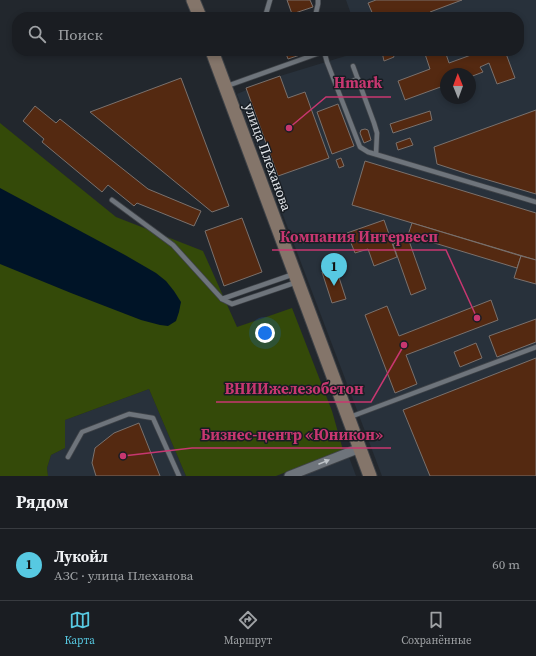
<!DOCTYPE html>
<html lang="ru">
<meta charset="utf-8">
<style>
body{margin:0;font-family:"Source Serif 4",serif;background:#272a2f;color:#f1f3f6}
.compass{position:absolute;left:440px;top:68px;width:36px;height:36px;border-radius:50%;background:#1a1d22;box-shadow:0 2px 6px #0003;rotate:359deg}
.you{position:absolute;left:265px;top:333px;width:14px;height:14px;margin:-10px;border:3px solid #fff;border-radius:50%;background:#1a73e8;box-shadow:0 0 0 6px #1a73e833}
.badge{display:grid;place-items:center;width:26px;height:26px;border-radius:50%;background:#57c9e2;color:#111;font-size:13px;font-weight:700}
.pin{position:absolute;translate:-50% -33px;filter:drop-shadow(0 1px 2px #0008)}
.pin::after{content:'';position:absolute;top:21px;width:14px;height:12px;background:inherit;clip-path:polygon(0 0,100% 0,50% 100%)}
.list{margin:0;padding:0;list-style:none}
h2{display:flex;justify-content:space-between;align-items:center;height:52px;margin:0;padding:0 16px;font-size:17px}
h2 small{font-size:13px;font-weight:400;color:#9fa2a5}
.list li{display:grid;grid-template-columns:26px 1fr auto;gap:12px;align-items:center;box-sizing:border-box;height:72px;padding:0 16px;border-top:1px solid #383b40}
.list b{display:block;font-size:15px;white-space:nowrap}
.list p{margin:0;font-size:13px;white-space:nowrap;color:#9fa2a5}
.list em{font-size:13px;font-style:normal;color:#9fa2a5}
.icon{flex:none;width:22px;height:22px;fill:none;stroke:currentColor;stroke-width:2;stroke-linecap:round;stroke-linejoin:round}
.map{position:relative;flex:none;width:536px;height:476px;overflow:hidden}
.search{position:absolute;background:#1a1d22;box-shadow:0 2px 6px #0003;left:12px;right:12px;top:12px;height:44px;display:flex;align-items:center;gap:10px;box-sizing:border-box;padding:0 14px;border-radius:16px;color:#9fa2a5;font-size:15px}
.sheet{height:124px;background:#1a1d22}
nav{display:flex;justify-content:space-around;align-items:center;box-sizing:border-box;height:56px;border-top:1px solid #383b40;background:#1a1d22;font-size:11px;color:#9fa2a5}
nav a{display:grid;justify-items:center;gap:2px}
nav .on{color:#57c9e2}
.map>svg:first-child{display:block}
.built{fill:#28313b;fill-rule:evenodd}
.green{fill:#344a09}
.water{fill:#001427}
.building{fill:#542911;stroke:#7a716d}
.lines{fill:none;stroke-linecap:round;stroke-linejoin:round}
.service-casing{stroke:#3f4348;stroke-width:6}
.minor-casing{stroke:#3f4348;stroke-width:11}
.secondary-casing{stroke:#3f4348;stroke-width:15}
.service{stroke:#6e747b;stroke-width:4.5}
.minor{stroke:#6e747b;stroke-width:9}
.secondary{stroke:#84756a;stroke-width:13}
.oneway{fill:#bfc4c9}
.labels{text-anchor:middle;stroke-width:3;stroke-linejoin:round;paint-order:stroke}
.street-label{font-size:14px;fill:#e2e6ea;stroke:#181d23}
.leader{fill:none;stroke:#c73770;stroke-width:1.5}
.callout-dot{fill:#c73770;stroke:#181d23;stroke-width:1.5}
.callout-label{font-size:15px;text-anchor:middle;font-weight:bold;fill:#c73770;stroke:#181d23;stroke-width:3;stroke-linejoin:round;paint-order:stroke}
</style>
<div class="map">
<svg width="536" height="476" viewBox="0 0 536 476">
<rect width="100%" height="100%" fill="#22272d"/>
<g class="built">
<path d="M346,0H536V476H382L237,94L280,76L362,51H519V17H352ZM446,74H470V98H446Z"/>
<path d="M149,389L186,476H48L47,468L51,455L65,448V420Z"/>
<path d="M349,457L356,476H299Z"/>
</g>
<path class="green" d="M0,123L116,217L203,251L237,327L292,308L332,411L343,450L276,476H186L149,389L65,420V448L51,455L47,468L48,476H0Z"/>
<path class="water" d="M0,188L125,255L156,273L166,281L174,291L181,302L179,312L176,321L168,326L160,325L141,320L71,293L0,264Z"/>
<g class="building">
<path d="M287,0H310L313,7L292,14Z"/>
<path d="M376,0H462L430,12L432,17H374L368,3Z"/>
<path d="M285,51H308L309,52L288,59Z"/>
<path d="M386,51H392L394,57L384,61L382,52Z"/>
<path d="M424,51H445L449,63L482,51H505L515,78L497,84L489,63L480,67L483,72L470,77V74H446V85L405,100L398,81L430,69Z"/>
<path d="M280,76L288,98L305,92L329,158L278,176L246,88Z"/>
<path d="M181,78L229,206L212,212L90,112Z"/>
<path d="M338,104L354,146L332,154L317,112Z"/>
<path d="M35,106L56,123L60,119L148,189L201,211L194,226L137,203L134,206L108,185L102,192L42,142L44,139L23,121Z"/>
<path d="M536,110V194L471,175L437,164L434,147Z"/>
<path d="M430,111L432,120L393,133L390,124Z"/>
<path d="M365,129L368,130L371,140L364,143L360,133L361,130Z"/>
<path d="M410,138L413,145L398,150L396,143Z"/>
<path d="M341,158L344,166L339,168L336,160Z"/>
<path d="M365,161L536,213V260L352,205Z"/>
<path d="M242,218L262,272L224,286L205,231Z"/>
<path d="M384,220L397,257L374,266L368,249L355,253L347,233Z"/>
<path d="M412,223L521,256L517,268L408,235Z"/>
<path d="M408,238L426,289L411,295L393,244Z"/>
<path d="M521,256L536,260V284L514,278Z"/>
<path d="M336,268L346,299L332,303L322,272Z"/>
<path d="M491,300L498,320L406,355L417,384L395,393L365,315L387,306L399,336Z"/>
<path d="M536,319V342L497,357L489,336Z"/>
<path d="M476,343L482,358L460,367L454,352Z"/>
<path d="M536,358V476H430L403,410Z"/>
<path d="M139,423L160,476H96L92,463L95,448L114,433Z"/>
</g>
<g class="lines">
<defs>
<g id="service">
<path d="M265,17L270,0"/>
<path d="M315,17L318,4V0"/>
<path d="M324,51L327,62L360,147L368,152L536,202"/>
<path d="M353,66L374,123L377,133L376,154"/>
<path d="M227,86L325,51"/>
<path d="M336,86L358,79"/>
<path d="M112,200L173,245L222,299L232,304L297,282"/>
<path d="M222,299L294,274"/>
<path d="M350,417L536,347"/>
<path d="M68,457L82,432L129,414L153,418L179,476"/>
</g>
<path id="minor" d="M289,476L360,448"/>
<g id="secondary">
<path d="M193,0L200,17"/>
<path d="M212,51L370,476"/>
</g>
</defs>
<use href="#service" class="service-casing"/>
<use href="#minor" class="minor-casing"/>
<use href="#secondary" class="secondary-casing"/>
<use href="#service" class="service"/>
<use href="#minor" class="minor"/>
<use href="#secondary" class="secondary"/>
</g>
<defs><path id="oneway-solid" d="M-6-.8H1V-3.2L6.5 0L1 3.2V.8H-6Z"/></defs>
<use class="oneway" href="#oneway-solid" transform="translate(324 462) rotate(-22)"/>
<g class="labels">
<g class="street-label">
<text transform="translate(268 157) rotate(70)" y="5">улица Плеханова</text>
</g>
</g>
<path class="leader" d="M289 128L326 97H391M477 318L446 250H272M404 345L371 402H216M123 456L192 448H391"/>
<g class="callout-dot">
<circle cx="289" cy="128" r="4"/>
<circle cx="477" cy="318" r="4"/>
<circle cx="404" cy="345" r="4"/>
<circle cx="123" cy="456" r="4"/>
</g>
<g class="callout-label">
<text x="358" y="88">Hmark</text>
<text x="359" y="242">Компания Интервесп</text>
<text x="294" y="394">ВНИИжелезобетон</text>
<text x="292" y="440">Бизнес-центр «Юникон»</text>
</g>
</svg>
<svg class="compass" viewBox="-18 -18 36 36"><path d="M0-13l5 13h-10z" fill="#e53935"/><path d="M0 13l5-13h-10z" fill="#9fa2a5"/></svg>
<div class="you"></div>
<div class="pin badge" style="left:334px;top:286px">1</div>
<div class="search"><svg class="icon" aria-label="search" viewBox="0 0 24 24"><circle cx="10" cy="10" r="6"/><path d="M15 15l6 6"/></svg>Поиск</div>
</div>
<section class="sheet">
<h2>Рядом<small></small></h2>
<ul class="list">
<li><span class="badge">1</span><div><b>Лукойл</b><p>АЗС · улица Плеханова</p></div><em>60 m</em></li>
</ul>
</section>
<nav>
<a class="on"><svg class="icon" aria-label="map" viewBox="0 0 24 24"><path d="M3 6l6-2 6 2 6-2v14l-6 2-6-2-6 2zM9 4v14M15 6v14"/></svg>Карта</a>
<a><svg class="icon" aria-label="directions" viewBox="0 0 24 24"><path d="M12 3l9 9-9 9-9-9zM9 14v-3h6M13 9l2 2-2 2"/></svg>Маршрут</a>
<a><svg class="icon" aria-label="saved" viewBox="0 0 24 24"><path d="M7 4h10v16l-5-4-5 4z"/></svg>Сохранённые</a>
</nav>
